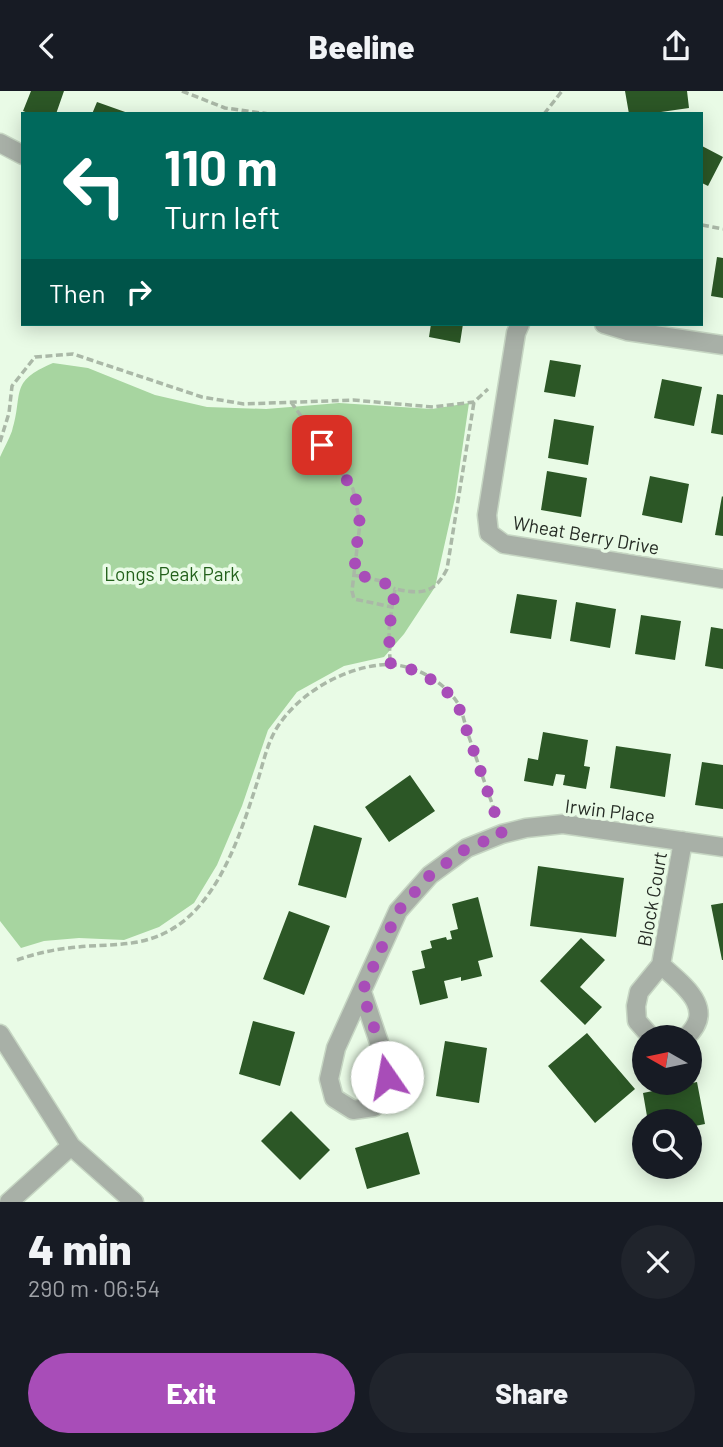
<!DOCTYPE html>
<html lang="en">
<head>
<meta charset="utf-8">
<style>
	:root { --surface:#171b24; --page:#20242c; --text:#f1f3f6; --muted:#9ea1a6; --accent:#a84db8 }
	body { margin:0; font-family:Barlow,sans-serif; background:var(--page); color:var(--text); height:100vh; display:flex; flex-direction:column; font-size:26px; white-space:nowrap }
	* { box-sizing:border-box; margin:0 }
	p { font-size:23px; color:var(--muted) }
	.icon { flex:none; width:38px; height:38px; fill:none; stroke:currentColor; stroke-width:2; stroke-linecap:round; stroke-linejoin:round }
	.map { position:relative; height:1111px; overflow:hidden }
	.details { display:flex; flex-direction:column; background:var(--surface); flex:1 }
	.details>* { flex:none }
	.top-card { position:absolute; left:21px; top:21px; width:682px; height:214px; border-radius:0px; box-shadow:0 4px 18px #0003; background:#00695c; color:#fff; overflow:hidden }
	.needle { width:46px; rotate:279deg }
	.buttons { position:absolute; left:632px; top:934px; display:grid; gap:14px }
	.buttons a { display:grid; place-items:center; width:70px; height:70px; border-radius:50%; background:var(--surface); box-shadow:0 4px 18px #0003; font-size:35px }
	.pin { position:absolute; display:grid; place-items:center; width:60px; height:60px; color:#fff; margin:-30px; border-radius:14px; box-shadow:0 4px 10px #0006 }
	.me { position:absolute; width:77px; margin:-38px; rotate:348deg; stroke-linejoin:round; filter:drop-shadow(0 0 5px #0008) }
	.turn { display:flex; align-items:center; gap:24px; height:147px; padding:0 28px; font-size:32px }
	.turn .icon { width:91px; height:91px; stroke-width:2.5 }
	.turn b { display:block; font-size:49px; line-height:60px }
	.then { display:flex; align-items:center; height:66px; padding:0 28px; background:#0003; gap:14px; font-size:26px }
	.round { display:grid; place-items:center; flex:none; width:74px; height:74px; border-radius:37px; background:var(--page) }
	.headline { display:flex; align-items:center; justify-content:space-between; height:119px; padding:0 28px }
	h1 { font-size:42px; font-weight:800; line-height:52px }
	.cta { display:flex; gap:14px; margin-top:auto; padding:14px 28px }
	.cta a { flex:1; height:80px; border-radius:42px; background:var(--accent); color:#fff; font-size:28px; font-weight:800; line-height:80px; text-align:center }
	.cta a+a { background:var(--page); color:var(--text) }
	header { display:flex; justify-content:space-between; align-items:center; height:91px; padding:0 28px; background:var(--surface); font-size:32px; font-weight:800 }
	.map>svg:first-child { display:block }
</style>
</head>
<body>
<header><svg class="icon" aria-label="back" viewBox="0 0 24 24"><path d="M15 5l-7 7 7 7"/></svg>Beeline<svg class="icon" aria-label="share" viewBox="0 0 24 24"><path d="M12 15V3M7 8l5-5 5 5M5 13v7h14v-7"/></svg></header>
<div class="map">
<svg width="723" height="1111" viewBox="0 0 723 1111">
	<rect width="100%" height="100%" fill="#e9fbe6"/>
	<path fill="#a7d5a0" d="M53,272L88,277L155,304L207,316L266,318L339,312L432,318L469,312L455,407L435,496L404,543L384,566L344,575L297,601L268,639L242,715L217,774L194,812L159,836L124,849L79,847L44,850L21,857L0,830V366C4,357 9,348 12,340C24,302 8,291 53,272Z"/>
	<path fill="#2c5726" d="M31,0H64L56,23H30L23,20Z
		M625,0H687L689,17L647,23H629Z
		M97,11L128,22V23H92Z
		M702,55L723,66L708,95L702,92Z
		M717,166L723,167V207L711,205Z
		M431,233H463L460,252L429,246Z
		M550,269L581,274L575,306L544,301Z
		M662,288L702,296L694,335L654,327Z
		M717,303L723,304V344L711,342Z
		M554,328L594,335L588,374L548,367Z
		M547,380L587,387L581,426L541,419Z
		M650,385L689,393L682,432L642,424Z
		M722,405L723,406V445L715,444Z
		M517,503L557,509L551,548L510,542Z
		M576,511L616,518L610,557L570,550Z
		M641,524L681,530L675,569L635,563Z
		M711,536L723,538V578L705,575Z
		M543,641L588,649L584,675L590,676L586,698L563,694L565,684L556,683L553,695L524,690L528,667L538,669Z
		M616,655L671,663L665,706L610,697Z
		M702,671L723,674V718L695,714Z
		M410,684L435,720L389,751L365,716Z
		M314,734L362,747L346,807L298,794Z
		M538,775L624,787L616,846L530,835Z
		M478,806L493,866L478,870L482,885L461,890V886L444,890L448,907L420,914L412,880L425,877L421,860L432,857L430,850L446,846L447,849L452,848L450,840L458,838L452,813Z
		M723,812V869H722L711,814Z
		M289,820L330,835L304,904L263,888Z
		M581,847L605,869L580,896L602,916L585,934L540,890Z
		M253,930L295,941L280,995L239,983Z
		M587,942L635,998L595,1032L548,975Z
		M445,950L487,957L479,1012L436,1005Z
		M697,991L705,1033L690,1036V1031H648L643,1002Z
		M291,1020L330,1059L300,1089L261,1050Z
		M408,1041L420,1083L367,1098L355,1057Z"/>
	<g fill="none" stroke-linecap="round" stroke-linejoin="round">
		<defs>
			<path id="minor" d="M0,52L23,64
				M520,233L516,242L487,424L489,442L504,453L723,488
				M604,233L627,240L723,254
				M661,874C683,894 718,918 685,947
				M362,901L386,972L388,1001L374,1016L353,1019L334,1007L329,988L336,957L398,820L430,784L467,757L502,743L526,737L563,733L723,756
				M0,943L71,1055L134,1111
				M652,947L637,930L636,915L639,901L661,874L683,750
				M9,1111L71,1055"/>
		</defs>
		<use href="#minor" stroke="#c6d6c3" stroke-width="21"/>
		<path stroke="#aab8a7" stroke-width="3.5" stroke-dasharray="7 3.5" stroke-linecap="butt" d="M182,0L225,17L269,23
			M544,23L562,0
			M702,134L723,138
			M291,311L353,398L360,432L352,500L354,508L392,516L389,539L390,571
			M0,351L9,322L12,295L35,266L73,263L202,306L244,313L353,309L433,316L474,311L488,298
			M354,484L381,490L395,498
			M392,516L395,498C420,503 434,504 447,478L474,311
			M17,869C34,863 51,859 69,857C113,851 146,860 185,829C223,797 241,741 256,695C262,677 266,656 275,640C296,604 339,579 379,574C407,570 441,587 457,611C463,620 465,635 469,646C478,672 487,699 497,726"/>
		<use href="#minor" stroke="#a8b0a7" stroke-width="18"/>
	</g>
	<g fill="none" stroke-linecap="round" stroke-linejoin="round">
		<path stroke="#a84db8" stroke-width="12" stroke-dasharray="0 21.6" d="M322,354L353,398L360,424L354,483L381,490L395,498L389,540L390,572C420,579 436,589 457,611L502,743L467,757L430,784L398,820L362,901L386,972L387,986"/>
	</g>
	<g text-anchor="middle" stroke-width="7" stroke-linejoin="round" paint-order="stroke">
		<g font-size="19" fill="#262c25" stroke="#e9fbe6">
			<text transform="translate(586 444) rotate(10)" y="7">Wheat Berry Drive</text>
			<text transform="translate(610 720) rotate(7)" y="7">Irwin Place</text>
			<text transform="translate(652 808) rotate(-80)" y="7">Block Court</text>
		</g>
		<g font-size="19" fill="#22601a" stroke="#e9fbe6">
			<text x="172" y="490">Longs Peak Park</text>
		</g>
	</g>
</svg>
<div class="buttons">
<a><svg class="needle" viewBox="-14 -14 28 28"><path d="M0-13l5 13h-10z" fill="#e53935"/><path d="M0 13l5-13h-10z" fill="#9ea1a6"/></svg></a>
<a><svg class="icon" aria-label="search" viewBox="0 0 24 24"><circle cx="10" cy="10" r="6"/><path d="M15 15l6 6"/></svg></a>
</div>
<div class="pin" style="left:322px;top:354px;background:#d93025"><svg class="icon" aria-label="arrive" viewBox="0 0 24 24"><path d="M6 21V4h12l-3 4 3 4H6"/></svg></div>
<svg class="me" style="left:387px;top:986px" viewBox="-20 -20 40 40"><circle r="19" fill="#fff"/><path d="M0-13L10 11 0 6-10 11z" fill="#a84db8"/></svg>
<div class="top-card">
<div class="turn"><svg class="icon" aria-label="left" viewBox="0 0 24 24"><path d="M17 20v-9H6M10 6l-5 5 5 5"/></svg><div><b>110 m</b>Turn left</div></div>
<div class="then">Then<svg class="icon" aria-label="right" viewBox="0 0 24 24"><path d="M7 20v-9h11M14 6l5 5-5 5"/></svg></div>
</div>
</div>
<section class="details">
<div class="headline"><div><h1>4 min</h1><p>290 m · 06:54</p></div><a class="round"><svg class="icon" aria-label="close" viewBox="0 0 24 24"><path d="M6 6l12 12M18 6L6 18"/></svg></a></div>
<div class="cta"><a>Exit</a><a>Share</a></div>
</section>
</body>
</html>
